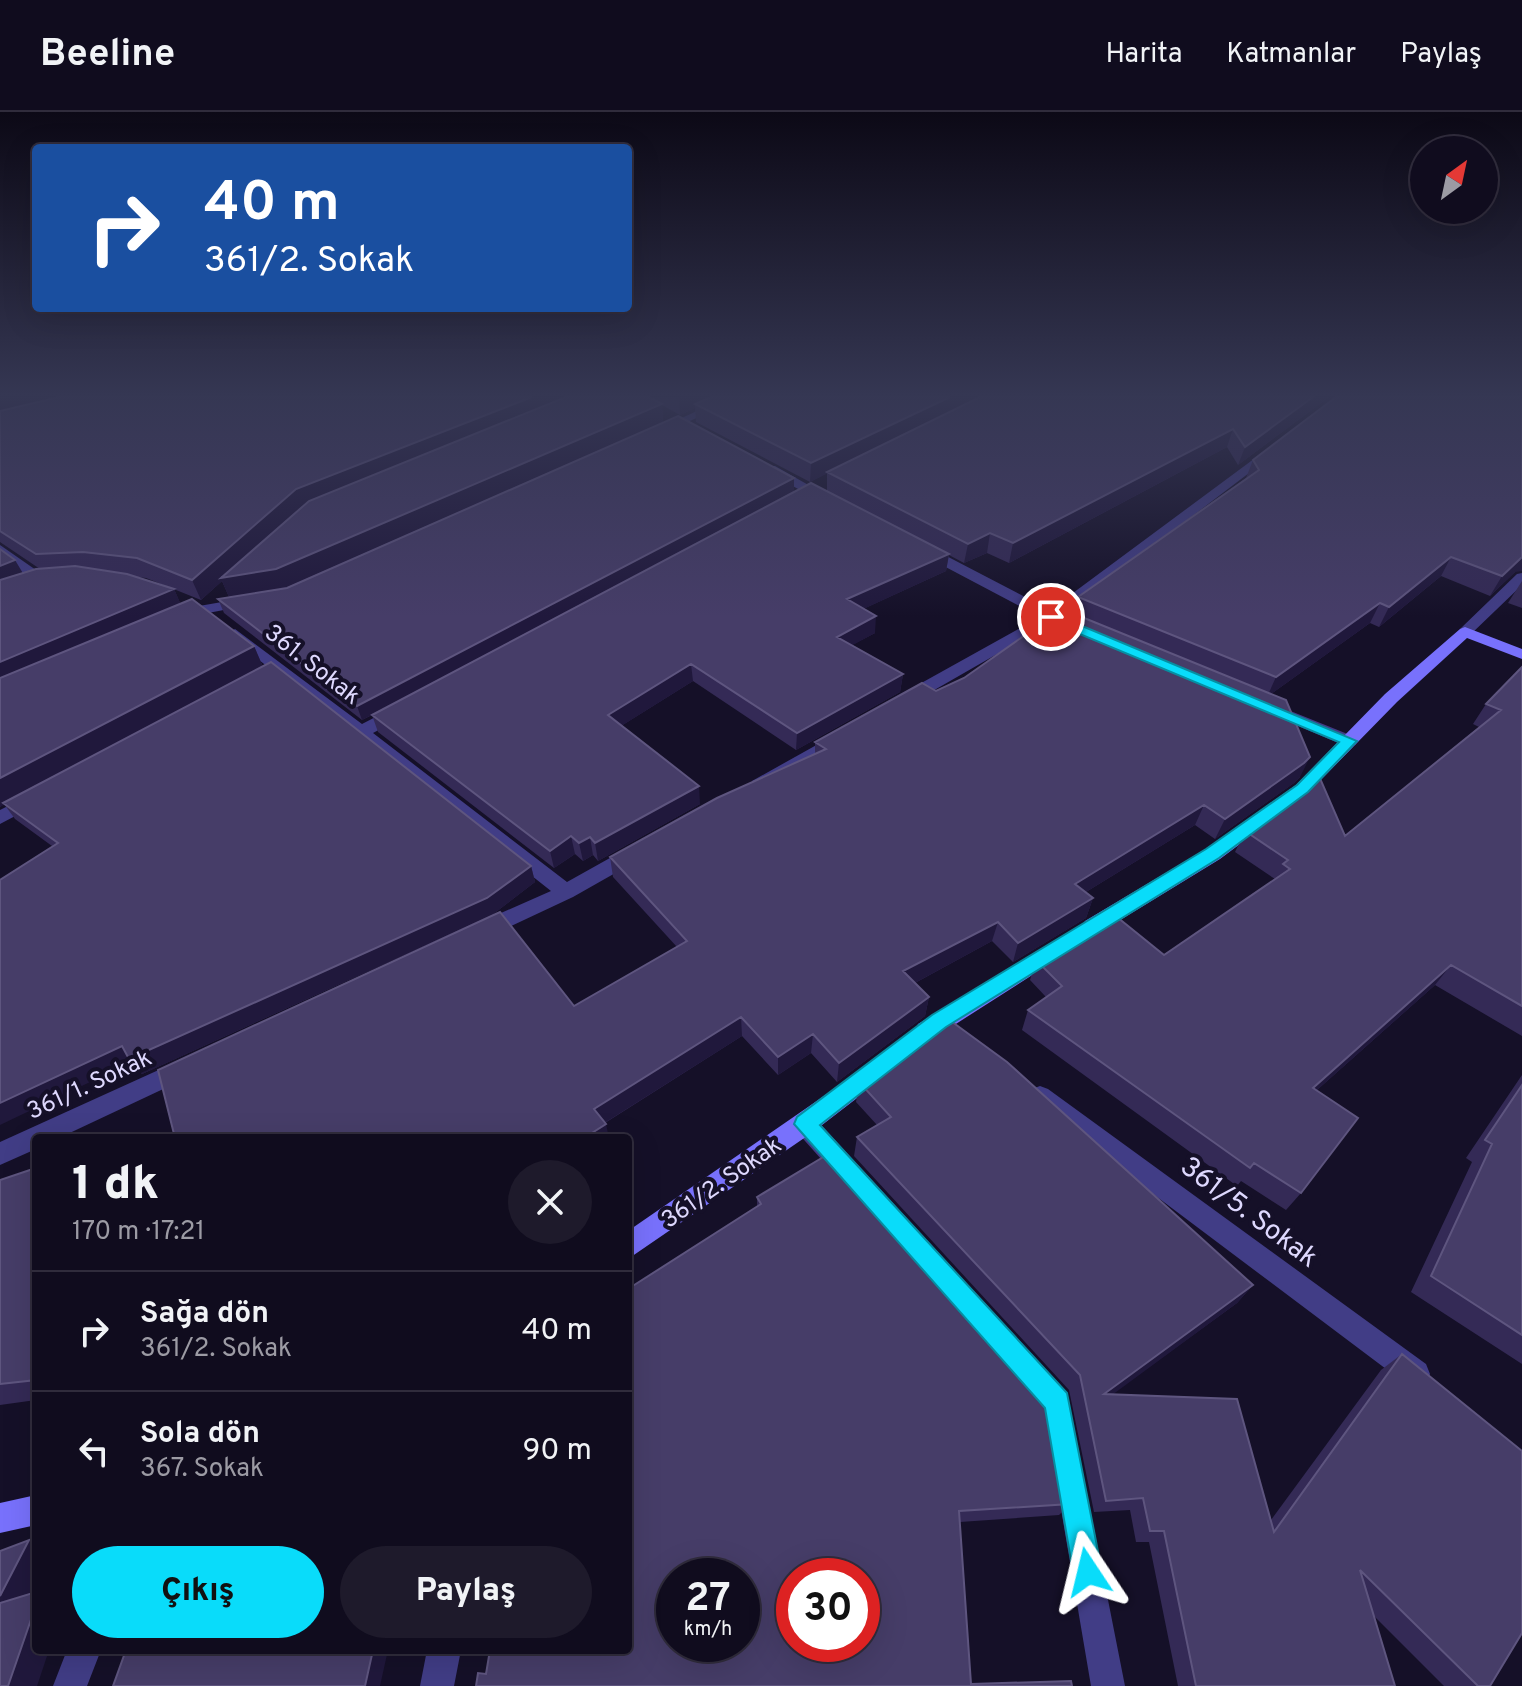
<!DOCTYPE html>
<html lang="tr">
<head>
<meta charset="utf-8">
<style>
	:root { --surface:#100c1e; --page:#1e1a2b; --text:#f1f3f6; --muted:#9c9ba4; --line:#302c3c; --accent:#09dcfa }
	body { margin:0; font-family:Overpass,sans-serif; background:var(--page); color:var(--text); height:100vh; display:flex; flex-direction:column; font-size:30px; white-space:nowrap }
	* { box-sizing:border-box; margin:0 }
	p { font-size:26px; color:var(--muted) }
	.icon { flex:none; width:44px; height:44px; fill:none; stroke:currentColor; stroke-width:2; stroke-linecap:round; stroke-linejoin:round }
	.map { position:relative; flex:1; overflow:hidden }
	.panel { position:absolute; left:32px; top:1022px; width:600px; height:520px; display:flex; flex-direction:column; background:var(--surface); border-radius:8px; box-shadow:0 8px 32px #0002,0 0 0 2px var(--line) }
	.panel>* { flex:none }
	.banner { position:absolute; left:32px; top:32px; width:600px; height:168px; border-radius:8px; box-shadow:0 8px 32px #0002,0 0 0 2px var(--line); background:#1a4fa0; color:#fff; overflow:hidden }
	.needle { width:52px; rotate:33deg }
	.fabs { position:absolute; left:1410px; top:24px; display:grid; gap:16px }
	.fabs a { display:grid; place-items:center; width:88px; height:88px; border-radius:50%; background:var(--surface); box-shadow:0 8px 32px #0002,0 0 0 2px var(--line); font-size:40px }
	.speed { position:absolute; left:656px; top:1446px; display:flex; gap:16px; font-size:40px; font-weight:700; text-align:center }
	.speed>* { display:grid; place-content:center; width:104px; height:104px; border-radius:50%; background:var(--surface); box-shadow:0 8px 32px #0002,0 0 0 2px var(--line); line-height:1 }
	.speed small { font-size:20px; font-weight:400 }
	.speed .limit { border:12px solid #d22; background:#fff; color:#111 }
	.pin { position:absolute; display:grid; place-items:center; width:68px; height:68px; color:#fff; margin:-34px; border:4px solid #fff; border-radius:50%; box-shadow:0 2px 8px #0007 }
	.me { position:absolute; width:88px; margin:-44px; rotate:350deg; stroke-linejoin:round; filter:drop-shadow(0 0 6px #0008) }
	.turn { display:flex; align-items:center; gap:28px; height:168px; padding:0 40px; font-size:36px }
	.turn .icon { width:104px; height:104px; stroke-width:2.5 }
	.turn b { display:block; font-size:56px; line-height:68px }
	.round { display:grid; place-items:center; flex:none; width:84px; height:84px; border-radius:42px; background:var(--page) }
	.summary { display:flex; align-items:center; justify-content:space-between; height:136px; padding:0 40px }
	h1 { font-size:48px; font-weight:800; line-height:60px }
	.button { display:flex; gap:16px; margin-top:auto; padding:16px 40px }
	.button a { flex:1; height:92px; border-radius:48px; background:var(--accent); color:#111; font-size:32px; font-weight:800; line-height:92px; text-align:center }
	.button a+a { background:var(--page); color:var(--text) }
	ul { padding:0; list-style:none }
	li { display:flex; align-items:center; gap:24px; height:120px; padding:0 40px; border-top:2px solid var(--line) }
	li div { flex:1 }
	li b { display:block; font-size:30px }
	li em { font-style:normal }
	header { display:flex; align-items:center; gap:48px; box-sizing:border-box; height:112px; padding:0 40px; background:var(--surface); border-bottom:2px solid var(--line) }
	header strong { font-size:38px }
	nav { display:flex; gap:44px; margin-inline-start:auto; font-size:28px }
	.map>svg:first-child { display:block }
</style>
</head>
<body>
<header>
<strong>Beeline</strong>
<nav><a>Harita</a><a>Katmanlar</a><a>Paylaş</a></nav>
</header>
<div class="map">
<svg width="1522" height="1574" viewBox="0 0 1522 1574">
	<rect width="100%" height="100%" fill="#151028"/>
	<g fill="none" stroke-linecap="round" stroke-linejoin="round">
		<path fill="#413d86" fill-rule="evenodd" d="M727,285H742L666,320L656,318Z
			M1270,335L1276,339L1274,342L1061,504L1065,508L1062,511H1051L910,592H898L896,588L898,584L1040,505L921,442V436H931L1050,498Z
			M767,354H775L833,387L822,390L767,360Z
			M0,433L46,465L58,466L60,469C40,485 16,456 0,444Z
			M1522,461V473L1470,523H1460V517L1517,462Z
			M245,486L250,487V493L208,501L184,511L176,506L199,494Z
			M235,517L362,612L391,597H403L405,601L403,605L373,621L567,770L626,737L633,735L643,742L640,747L573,785L490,824H476L473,818L476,812L551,779L230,525L227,522Z
			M1268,590L1355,625L1358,629L1355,633H1343L1262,599L1260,595L1262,591Z
			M838,621L847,626L844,630L767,673L761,675L752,669Z
			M32,682L41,688L38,692L0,712V698Z
			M185,946L193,949L196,956L193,963L59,1026H36V1037L0,1053V1030Z
			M1040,974L1048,977L1426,1252L1430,1262L1426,1272L1416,1276L1406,1272L1032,991L1028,984L1032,977Z
			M805,1001L813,1004L1067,1280L1125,1574H1091L1044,1297L797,1020L793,1012L797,1004Z
			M67,1538H101L87,1574H53Z
			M427,1538H461L454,1574H420Z"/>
		<path fill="#7871fc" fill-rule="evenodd" d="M1465,515L1522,537V547L1467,526L1397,590L1308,681L1220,747L1099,821H1085L1082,815L1085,809L1206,737L1296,673L1385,582L1460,517Z
			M1058,828L1065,830L1068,836L1065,842L934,926L926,928L918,926L915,919L918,912Z
			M879,946L887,949L890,956L887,963L813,1020L628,1147V1119Z
			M36,1383V1413L0,1421V1391Z"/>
	</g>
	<path fill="#342a56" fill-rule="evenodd" d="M0,285H1329L1238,353L1227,335L1009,451L987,441L964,451L949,443L946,459L863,497L875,521L852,533L903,562L900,580L796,638L693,569L621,614L700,692L598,749L593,743L583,749L575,742L554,756L378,620L372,603L362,608L224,501L218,487L229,485L222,469L201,488L146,466L137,465L174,477L180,491L254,534L263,555L531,754L535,770L492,803L142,962L132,950L52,734L15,707L4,692L0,695L23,461L40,457L0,430ZM662,293L680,303L695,296L696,310L810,370L827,361V379L484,543L794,379V366L286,476L663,310Z
		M1253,348L1515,460L1490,484L1441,464L1379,515L1370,511L1271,582L1300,665L1294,671L1215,727L1195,713L1086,780L1093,786L1086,806L1013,850L992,829L915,871L929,885L925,904L837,970L811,941L778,963L742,924L605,1011L574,894L677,835L613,765L610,745L815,643V630L964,566L1074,502L1078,485L1246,366Z
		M1522,469V496L1508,491Z
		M1522,555V924L1435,873L1317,978L1301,1081L1286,1098L1241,1069L1237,1074L1022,918L1028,898L1046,885L1030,868L1036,848L1164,843L1275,767L1235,740L1245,719L1345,724L1479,615L1473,612L1486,592Z
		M1522,963V1252L1411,1180L1472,1050L1466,1046Z
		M859,970L1253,1173L1237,1191L1112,1282L1271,1408L1381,1258L1402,1242L1490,1574H1444L1374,1504L1395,1574H1178L1149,1430H1136L1130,1398L1094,1400L1069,1278L854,1044L857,1025L877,1013L856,990Z
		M36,1056V1288L0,1293V1068Z
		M757,1085L1070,1392L1059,1403L960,1410L971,1572L1072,1574L486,1562L757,1094Z"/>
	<path fill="#20183c" d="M9,285H95L0,307V287Z
		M532,285H579L662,292L663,310L283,477L229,485L222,469L201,488L192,468L296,377Z
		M679,285H720L695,292V296L680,303Z
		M950,285H983L810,370L811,351Z
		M1313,285H1329L1238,353L1245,335Z
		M1233,317L1227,335L1009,451L1013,431Z
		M794,366V379L362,608L357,594Z
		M990,421L987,441L964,451L968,432Z
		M949,442L946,459L846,505L847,487Z
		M1451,445L1441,464L1379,515L1389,495Z
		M1522,445V459L1515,460L1490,484L1502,464Z
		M15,448L27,468L0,478V454Z
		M174,477L183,497L0,576V550Z
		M1380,491L1370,511L1267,585L1276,565Z
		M876,504L875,521L836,542L837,525Z
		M254,534L263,555L0,695V666Z
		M691,552L693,569L610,621L608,603Z
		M903,562L900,580L796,638L797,621Z
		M1310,645L1300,665L1294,671L1215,727L1225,707Z
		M699,674L700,692L598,749L595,731Z
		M1204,693L1195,713L1068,791L1075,772Z
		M571,724L575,742L554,756L550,739Z
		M590,725L593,743L583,749L579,731Z
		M531,754L535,770L492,803L142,962L132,950L0,1013V991L122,934Z
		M1093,786L1086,806L1013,850L1018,831Z
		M998,810L992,829L900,879L903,859Z
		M1451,853L1435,873L1299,994L1313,976Z
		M929,885L925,904L837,970L839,951Z
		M741,905L742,924L598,1015L594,997Z
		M813,922L811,941L778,963V945Z
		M606,1012L609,1026H584Z
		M1253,1173L1237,1191L1093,1297L1104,1282Z
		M29,1428L36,1430V1472L22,1500L0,1494V1484Z
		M36,1493V1538H49L37,1574H8Z
		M373,1538H388L380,1574H365Z"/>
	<path fill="#463d68" stroke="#5e557f" stroke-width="2" fill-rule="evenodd" d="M59,285H532L296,377L192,468L137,446L83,440L36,442L0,419V299Z
		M566,285H649L662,292L276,457L221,466L309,389Z
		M711,285H950L811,351L695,292Z
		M980,285H1313L1245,335L1233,317L1013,431L990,421L968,432L827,360Z
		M1336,285H1522V445L1502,464L1451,445L1389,495L1380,491L1276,565L1078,485L1259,358L1253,348Z
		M678,304L794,366L357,594L218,487L287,476Z
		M811,371L949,442L847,487L876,504L837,525L903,562L797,621L691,552L608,603L699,674L595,731L590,725L579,731L571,724L550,739L372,603Z
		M0,437L15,448L0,454Z
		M75,454L127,462L174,477L0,550V468L36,457Z
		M192,487L254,534L0,666V566Z
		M1062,497L1286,588L1310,645L1304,651L1225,707L1204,693L1075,772L1093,786L1018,831L998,810L903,859L929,885L839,951L813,922L778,945L741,905L594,997L606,1012L584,1026H175L158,958L500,800L574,894L687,829L610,745L717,686L826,637L815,630L922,571L936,579L964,566Z
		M271,550L531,754L487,786L129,947L122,934L0,991V768L58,731L3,691Z
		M1522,555V894L1451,853L1313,976L1358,1006L1301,1081L1254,1051L1250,1056L1028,898L1062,874L1036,848L1112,801L1164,843L1290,757L1283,752L1288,748L1245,719L1319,664L1345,724L1501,598L1486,592Z
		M944,904L1007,950L1253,1173L1104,1282L1237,1287L1274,1420L1402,1242L1522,1339V1521L1490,1574H1478L1360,1458L1395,1574H1196L1164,1419H1150L1143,1386L1106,1389L1080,1263L857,1025L891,1005L859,970Z
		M1522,973V1223L1431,1164L1492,1032L1485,1028Z
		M830,1041L1051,1284L1070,1392L959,1399L971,1572L1071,1569L1072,1574H476L478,1561L486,1562L490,1538H628V1177L761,1092L757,1085ZM674,1464H742V1532H674ZM794,1464H862V1532H794Z
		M36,1056V1268L0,1272V1068Z
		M29,1428L0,1484V1439Z
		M36,1480V1493L8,1574H0V1491Z
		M126,1538H373L365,1574H113Z"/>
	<linearGradient id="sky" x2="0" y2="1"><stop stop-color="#0c0916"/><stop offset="0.56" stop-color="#353753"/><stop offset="1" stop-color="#353753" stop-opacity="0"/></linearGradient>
	<rect width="1522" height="505" fill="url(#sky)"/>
	<path fill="#09dcfa" stroke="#068fa2" stroke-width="2" d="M1051,501L1357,629L1308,680L1219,746L946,915L820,1013L1067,1281L1102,1460L1098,1471L1088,1475L1078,1471L1073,1460L1045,1296L794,1012L797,1005L932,903L1206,737L1297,673L1339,630L1046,508L1044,505Z"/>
	<g text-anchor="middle" stroke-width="8" stroke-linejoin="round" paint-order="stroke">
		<g font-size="24" fill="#ded8fe" stroke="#151028">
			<text transform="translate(313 552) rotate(38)" y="8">361. Sokak</text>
			<text transform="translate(89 972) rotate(-25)" y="8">361/1. Sokak</text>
			<text transform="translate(721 1070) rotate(-35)" y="8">361/2. Sokak</text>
		</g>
		<g font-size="28" fill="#ded8fe" stroke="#151028">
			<text transform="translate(1250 1099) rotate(37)" y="10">361/5. Sokak</text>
		</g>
	</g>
</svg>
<div class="fabs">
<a><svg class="needle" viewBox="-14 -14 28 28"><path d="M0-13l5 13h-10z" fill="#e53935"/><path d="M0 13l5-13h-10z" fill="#9c9ba4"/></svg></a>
</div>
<div class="speed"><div>27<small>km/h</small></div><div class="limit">30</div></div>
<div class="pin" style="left:1051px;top:505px;background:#d93025"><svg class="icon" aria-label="arrive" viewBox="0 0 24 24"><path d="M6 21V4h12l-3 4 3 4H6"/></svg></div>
<svg class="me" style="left:1088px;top:1460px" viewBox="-20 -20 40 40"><path d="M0-17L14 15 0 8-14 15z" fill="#09dcfa" stroke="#fff" stroke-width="4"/></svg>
<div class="banner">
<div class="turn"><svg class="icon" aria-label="right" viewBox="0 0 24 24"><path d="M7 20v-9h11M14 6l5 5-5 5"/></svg><div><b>40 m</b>361/2. Sokak</div></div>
</div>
<section class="panel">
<div class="summary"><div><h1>1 dk</h1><p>170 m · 17:21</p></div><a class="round"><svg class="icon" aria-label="close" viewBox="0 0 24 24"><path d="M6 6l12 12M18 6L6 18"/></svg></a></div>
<ul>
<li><svg class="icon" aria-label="right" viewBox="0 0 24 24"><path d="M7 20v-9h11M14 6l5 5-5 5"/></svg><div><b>Sağa dön</b><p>361/2. Sokak</p></div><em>40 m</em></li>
<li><svg class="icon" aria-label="left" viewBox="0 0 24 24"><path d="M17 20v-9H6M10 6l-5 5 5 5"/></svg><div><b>Sola dön</b><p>367. Sokak</p></div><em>90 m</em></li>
</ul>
<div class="button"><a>Çıkış</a><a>Paylaş</a></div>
</section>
</div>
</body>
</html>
